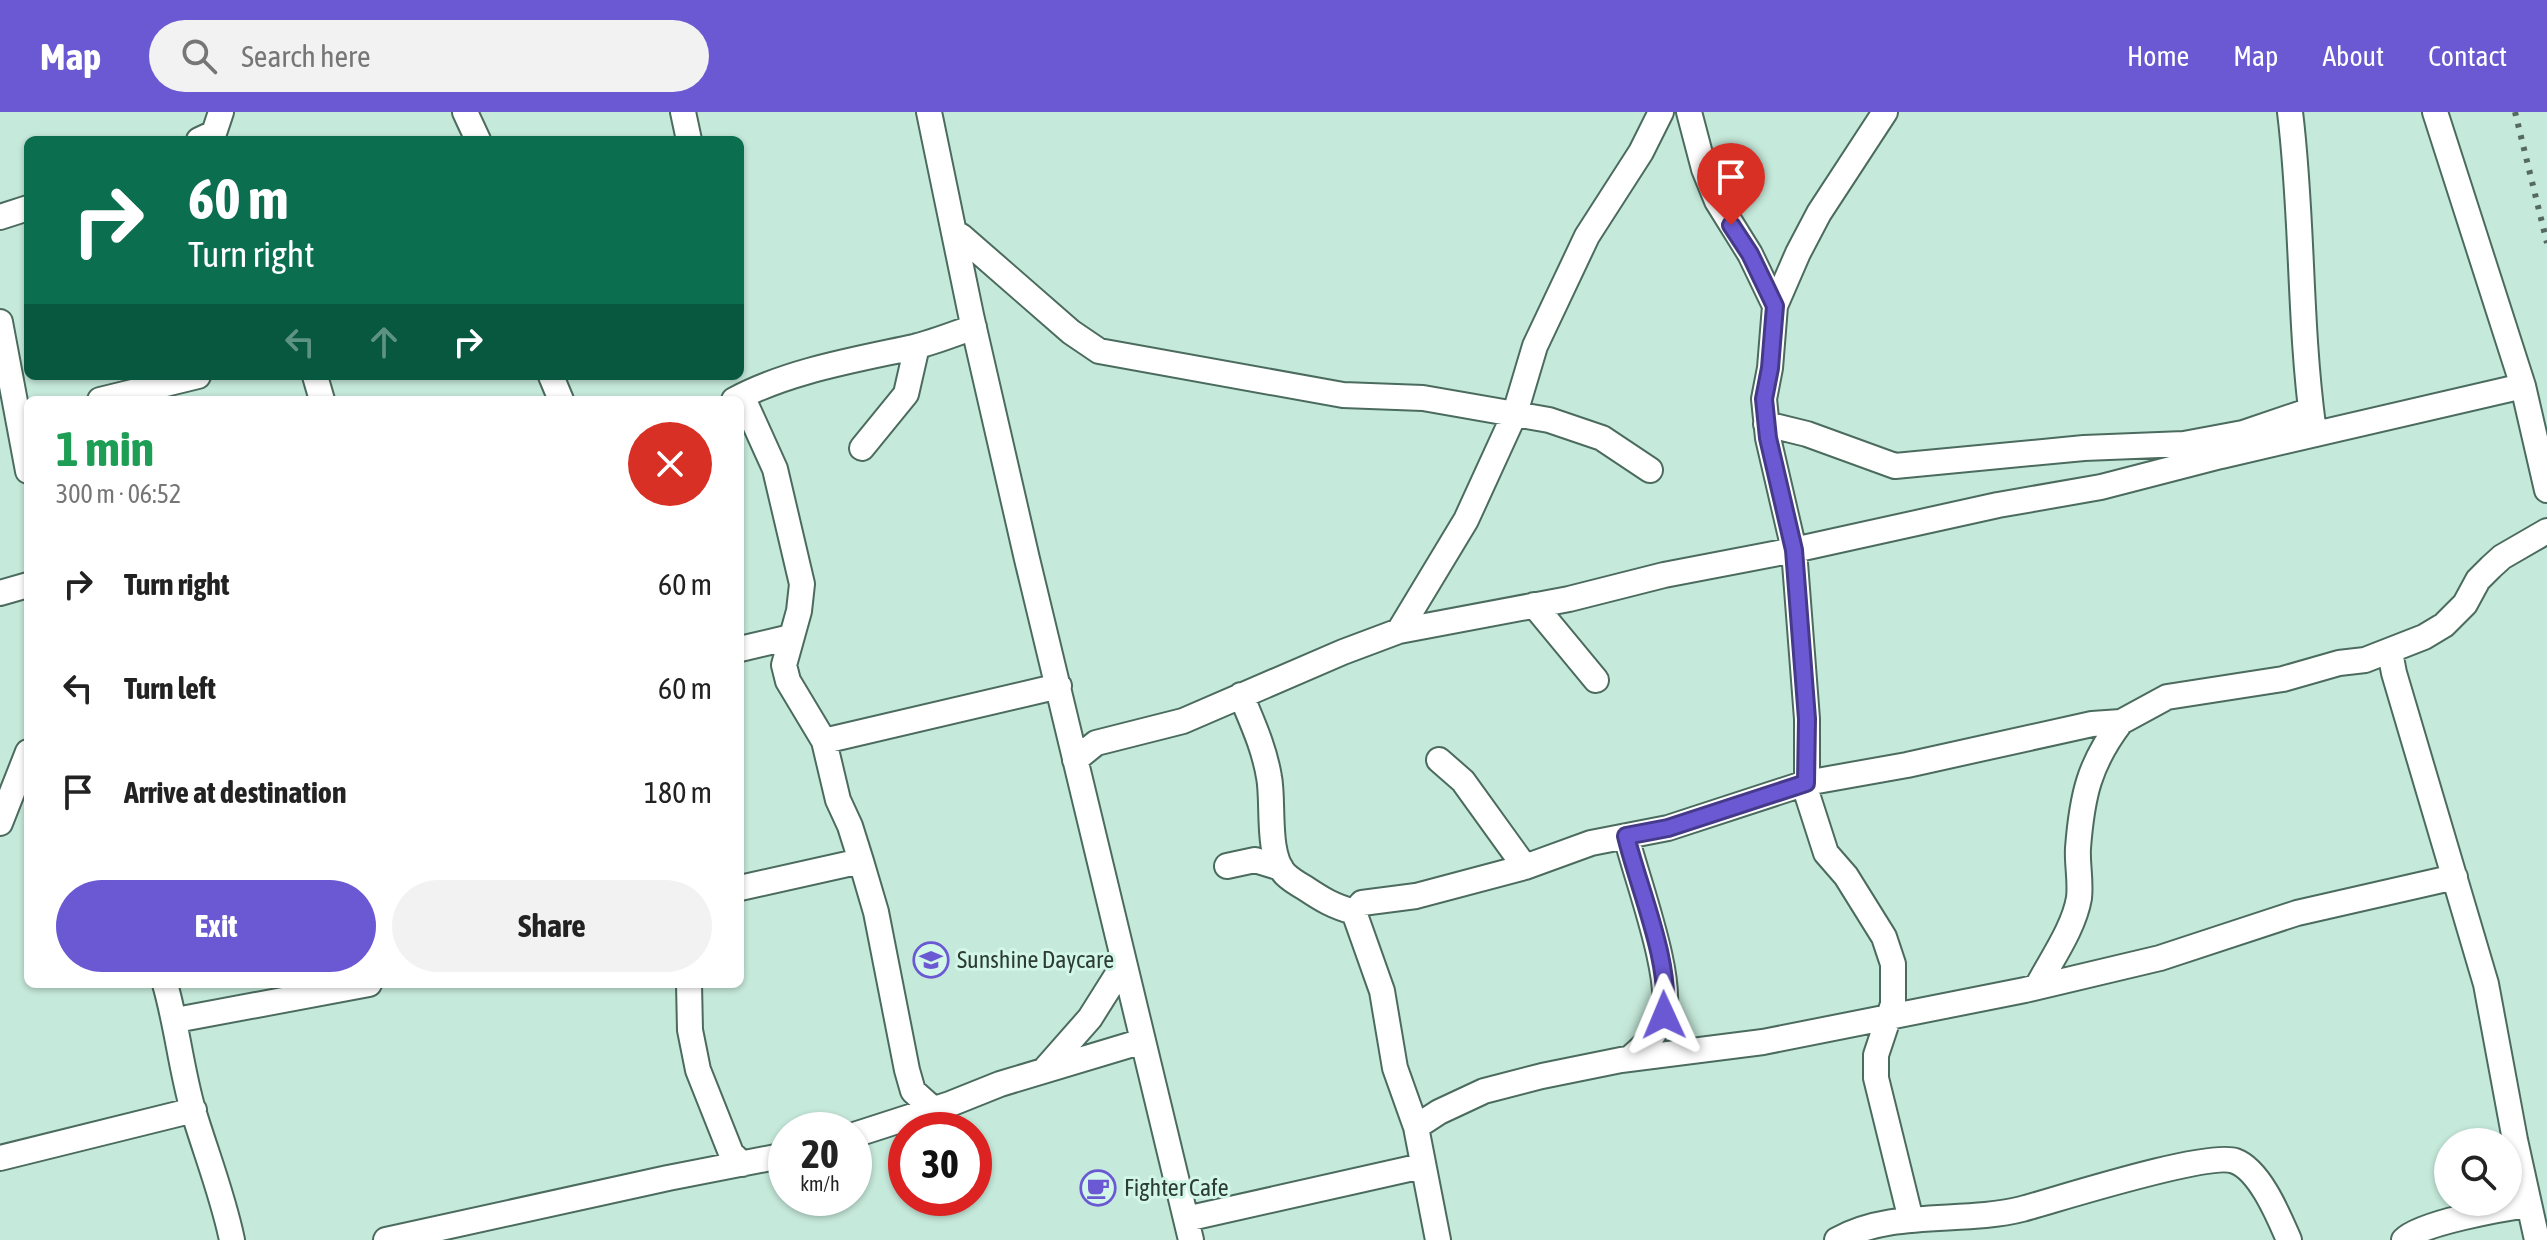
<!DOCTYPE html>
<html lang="en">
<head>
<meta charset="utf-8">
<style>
	:root { --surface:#fff; --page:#f2f2f2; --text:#222; --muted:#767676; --accent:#6a59d3 }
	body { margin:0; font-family:"Asap Condensed",sans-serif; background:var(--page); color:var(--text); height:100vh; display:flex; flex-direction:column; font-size:30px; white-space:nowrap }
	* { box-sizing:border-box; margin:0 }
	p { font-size:26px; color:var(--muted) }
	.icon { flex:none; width:44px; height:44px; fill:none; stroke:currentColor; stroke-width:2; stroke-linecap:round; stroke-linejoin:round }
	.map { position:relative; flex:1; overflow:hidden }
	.panel { position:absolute; left:24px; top:284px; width:720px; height:592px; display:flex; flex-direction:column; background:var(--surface); border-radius:12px; box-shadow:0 2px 6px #0004 }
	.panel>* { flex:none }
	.hud { position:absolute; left:24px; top:24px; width:720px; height:244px; border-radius:12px; box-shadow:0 2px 6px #0004; background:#0b6e4f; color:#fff; overflow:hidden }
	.controls { position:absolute; left:2434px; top:1016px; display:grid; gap:16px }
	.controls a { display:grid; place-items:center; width:88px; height:88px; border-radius:50%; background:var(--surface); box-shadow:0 2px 6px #0004; font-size:40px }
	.speed { position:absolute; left:768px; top:1000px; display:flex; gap:16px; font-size:40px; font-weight:700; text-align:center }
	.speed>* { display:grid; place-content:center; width:104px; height:104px; border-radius:50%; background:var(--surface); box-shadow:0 2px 6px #0004; line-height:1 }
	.speed small { font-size:20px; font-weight:400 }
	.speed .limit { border:12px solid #d22; background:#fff; color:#111 }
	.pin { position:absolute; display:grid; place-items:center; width:68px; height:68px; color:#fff; margin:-82px -34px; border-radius:50% 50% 50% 0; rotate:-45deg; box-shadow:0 0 8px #0007 }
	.pin .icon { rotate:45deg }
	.me { position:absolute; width:88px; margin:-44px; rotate:359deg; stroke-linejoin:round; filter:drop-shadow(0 0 6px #0008) }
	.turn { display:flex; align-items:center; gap:28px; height:168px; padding:0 32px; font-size:36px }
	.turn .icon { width:104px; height:104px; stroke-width:2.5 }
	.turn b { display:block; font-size:56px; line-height:68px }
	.lanes { display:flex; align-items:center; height:76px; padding:0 32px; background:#0003; justify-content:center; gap:40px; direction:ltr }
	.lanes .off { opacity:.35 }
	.round { display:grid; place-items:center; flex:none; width:84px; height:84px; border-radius:42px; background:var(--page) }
	.overview { display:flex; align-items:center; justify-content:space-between; height:136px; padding:0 32px }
	h1 { font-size:48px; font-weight:700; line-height:60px; color:#1e9e55 }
	.cta { display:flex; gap:16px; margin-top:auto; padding:16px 32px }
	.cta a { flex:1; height:92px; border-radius:48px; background:var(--accent); color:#fff; font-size:32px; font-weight:700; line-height:92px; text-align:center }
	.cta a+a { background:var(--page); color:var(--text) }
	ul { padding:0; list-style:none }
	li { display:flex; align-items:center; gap:24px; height:104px; padding:0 32px }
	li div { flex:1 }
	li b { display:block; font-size:30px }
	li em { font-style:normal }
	header { display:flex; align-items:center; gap:48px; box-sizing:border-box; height:112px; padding:0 40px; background:var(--accent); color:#fff }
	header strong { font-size:38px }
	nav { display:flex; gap:44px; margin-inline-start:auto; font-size:28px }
	.search { width:560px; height:72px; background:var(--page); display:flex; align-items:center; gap:20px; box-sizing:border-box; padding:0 28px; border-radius:44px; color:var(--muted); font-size:30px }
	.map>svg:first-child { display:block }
</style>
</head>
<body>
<header>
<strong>Map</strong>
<div class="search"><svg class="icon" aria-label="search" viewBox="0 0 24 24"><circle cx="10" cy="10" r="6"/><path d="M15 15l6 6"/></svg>Search here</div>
<nav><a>Home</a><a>Map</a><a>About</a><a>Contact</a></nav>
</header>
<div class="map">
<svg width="2547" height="1128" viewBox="0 0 2547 1128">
	<rect width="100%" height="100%" fill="#c5e9da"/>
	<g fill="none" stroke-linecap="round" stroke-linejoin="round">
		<defs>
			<path id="minor" d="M465,0L478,28
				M683,0L689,28
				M929,0L971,203L1027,447L1191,1128
				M1689,0L1704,57L1717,89L1750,142L1775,194L1770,256L1764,287L1768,326L1794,438L1807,607V682L1826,741L1846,764L1884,825L1893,852V892L1876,943V966L1911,1108
				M2290,0C2303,104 2299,209 2313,313
				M2435,0L2523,274L2547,378
				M199,28L214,21L221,0
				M0,105L28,96
				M961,124L1071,220L1099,239L1343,283L1423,286L1549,308L1602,326L1650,358
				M1775,194L1798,141L1819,101L1885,0
				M0,210L28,359
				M315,264L322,288
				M551,264L561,288
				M742,284L775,357L802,472L799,499L784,553L788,569L824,629L838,688L850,714L861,749L876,800L907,958L913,979L933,997
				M100,288L198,264
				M734,288C788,259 854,248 914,235C934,230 954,222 974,215
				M1766,312L1807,322L1895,354L2084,336L2184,332L2243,321L2311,298
				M862,336L906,282L917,234
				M0,481L28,473
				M1534,493L1596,568
				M1399,519L1466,408L1515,301L1535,234L1587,124L1641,40L1661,0
				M740,537L791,525
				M2390,540L2394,561L2486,872L2515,1028L2537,1128
				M1241,583C1252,610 1264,635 1269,665C1274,690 1266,742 1285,762C1290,767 1298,772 1305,776C1323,788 1333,794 1354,800L1382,879L1395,956L1416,1015L1438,1128
				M824,629L1059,574
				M1075,648L1096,631L1183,609L1343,540L1399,519L1569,487L1664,463L1794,438L1998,393L2101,375L2221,344L2523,274
				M1439,648L1463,669L1525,755
				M0,711L28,640
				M1626,724C1636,765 1675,868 1663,904C1657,922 1643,935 1629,947
				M1227,754L1255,748L1281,756
				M740,776L861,749
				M1354,800L1362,791L1416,784L1525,755L1591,731L1668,716L1806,671L1907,653L2092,612L2121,610L2167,585L2283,567L2339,551L2365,548L2424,525L2444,513L2465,492L2478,468L2491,455L2502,445L2547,419
				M165,872C177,913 181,957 193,998C206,1041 223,1084 232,1128
				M689,872L690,918L698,958L731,1041L742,1052
				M2037,875C2051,848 2074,816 2079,786C2081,769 2077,752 2078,736C2082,684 2089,652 2121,610
				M176,908L369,872
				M1046,956L1090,906L1124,852
				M1416,1015L1439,1000L1484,979L1542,964L1621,948L1763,930L2025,878L2160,846L2297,801L2455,765
				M854,1023L950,992L1000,972L1143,929
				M0,1046L194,998
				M1186,1107L1422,1054
				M386,1128L668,1066L786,1043
				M1837,1128C1892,1097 1962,1112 2022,1097C2059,1087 2208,1039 2235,1049C2260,1058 2279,1105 2289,1128
				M2404,1128C2420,1111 2504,1096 2529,1093"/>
		</defs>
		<use href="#minor" stroke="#4b6b5e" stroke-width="28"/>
		<use href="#minor" stroke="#fff" stroke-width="24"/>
		<path stroke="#566961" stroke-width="6" stroke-dasharray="4 8" stroke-linecap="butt" d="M2515,0L2547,131"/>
	</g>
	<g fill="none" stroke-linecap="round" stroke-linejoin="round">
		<defs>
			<path id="route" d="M1664,903C1672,852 1638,775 1626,724L1668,716L1806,671L1807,607L1794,438L1768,326L1764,287L1770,256L1775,194L1750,142L1731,113"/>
		</defs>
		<use href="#route" stroke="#453a89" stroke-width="20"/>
		<use href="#route" stroke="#6a59d3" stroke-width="14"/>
	</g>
	<defs>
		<symbol id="school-ring" viewBox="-11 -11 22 22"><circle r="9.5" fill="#d2f6e7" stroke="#6a59d3" stroke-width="1.5"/><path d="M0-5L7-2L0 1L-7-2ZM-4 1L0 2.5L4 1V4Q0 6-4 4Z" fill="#6a59d3"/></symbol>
		<symbol id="cafe-ring" viewBox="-11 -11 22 22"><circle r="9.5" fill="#d2f6e7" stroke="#6a59d3" stroke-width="1.5"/><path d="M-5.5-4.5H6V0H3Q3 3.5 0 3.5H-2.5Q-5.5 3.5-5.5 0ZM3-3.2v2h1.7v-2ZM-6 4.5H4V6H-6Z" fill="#6a59d3"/></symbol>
	</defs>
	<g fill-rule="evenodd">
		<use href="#school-ring" x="911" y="828" width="40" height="40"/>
		<use href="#cafe-ring" x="1078" y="1056" width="40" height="40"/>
	</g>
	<g text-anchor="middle" stroke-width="6" stroke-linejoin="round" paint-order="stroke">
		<g font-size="24" fill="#2d3b35" stroke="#d2f6e7" text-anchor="start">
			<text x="957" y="856">Sunshine Daycare</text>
			<text x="1124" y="1084">Fighter Cafe</text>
		</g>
	</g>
</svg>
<div class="controls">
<a><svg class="icon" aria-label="search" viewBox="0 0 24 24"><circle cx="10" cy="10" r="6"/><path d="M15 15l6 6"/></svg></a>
</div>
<div class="speed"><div>20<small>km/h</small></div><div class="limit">30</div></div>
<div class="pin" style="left:1731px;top:113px;background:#d93025"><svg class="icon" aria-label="arrive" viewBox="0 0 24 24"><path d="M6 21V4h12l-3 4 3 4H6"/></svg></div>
<svg class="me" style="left:1664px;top:903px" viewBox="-20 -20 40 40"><path d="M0-17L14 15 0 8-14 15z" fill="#6a59d3" stroke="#fff" stroke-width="4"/></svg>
<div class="hud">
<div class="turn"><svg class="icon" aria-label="right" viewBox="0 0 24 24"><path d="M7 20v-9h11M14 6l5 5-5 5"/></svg><div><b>60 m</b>Turn right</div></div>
<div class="lanes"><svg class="icon off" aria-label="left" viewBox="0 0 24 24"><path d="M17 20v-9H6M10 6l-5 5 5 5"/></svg><svg class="icon off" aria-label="ahead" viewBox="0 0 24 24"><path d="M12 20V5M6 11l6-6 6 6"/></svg><svg class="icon" aria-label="right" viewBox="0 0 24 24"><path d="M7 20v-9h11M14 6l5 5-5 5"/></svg></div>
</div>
<section class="panel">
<div class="overview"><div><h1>1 min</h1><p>300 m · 06:52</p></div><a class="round" style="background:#d93025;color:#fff"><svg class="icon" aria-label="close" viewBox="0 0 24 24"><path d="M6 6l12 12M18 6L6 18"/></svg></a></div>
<ul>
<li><svg class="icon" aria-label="right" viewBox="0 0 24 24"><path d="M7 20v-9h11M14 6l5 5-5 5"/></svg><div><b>Turn right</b></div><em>60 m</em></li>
<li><svg class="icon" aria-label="left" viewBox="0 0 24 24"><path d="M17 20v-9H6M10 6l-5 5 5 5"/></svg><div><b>Turn left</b></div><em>60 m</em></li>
<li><svg class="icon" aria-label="arrive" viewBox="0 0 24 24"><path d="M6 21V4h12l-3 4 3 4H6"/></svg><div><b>Arrive at destination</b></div><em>180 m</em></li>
</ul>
<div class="cta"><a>Exit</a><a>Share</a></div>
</section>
</div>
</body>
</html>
